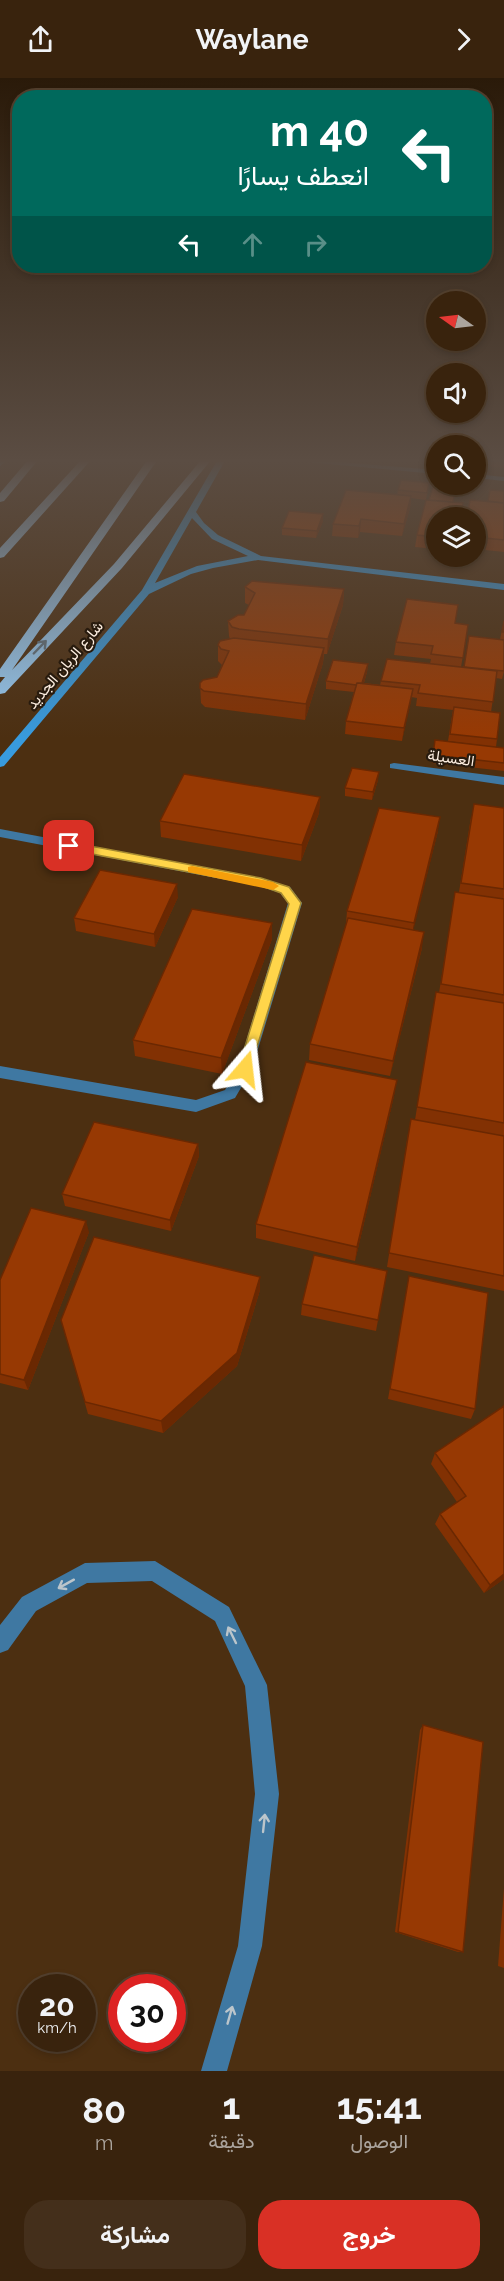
<!DOCTYPE html>
<html lang="ar">
<head>
<meta charset="utf-8">
<style>
	:root { --surface:#39230d; --page:#442f1b; --text:#f1f3f6; --muted:#aba49d; --line:#53402e; --accent:#d93025 }
	body { margin:0; font-family:Raleway,Vazirmatn,sans-serif; background:var(--page); color:var(--text); direction:rtl; height:100vh; display:flex; flex-direction:column; font-size:22px; white-space:nowrap }
	* { box-sizing:border-box; margin:0 }
	p { font-size:20px; color:var(--muted) }
	.icon { flex:none; width:33px; height:33px; fill:none; stroke:currentColor; stroke-width:2; stroke-linecap:round; stroke-linejoin:round }
	.map { position:relative; height:1993px; overflow:hidden; direction:ltr }
	.panel { display:flex; flex-direction:column; background:var(--surface); flex:1 }
	.panel>* { flex:none }
	.guide { position:absolute; left:12px; top:12px; width:480px; height:183px; border-radius:24px; box-shadow:0 3px 9px #0003,0 0 0 2px var(--line); direction:rtl; background:#00695c; color:#fff; overflow:hidden }
	.needle { width:39px; rotate:284deg }
	.fabs { position:absolute; left:426px; top:213px; display:grid; gap:12px }
	.fabs a { display:grid; place-items:center; width:60px; height:60px; border-radius:50%; background:var(--surface); box-shadow:0 3px 9px #0003,0 0 0 2px var(--line); font-size:30px }
	.speed { position:absolute; left:18px; top:1896px; display:flex; gap:12px; font-size:30px; font-weight:700; text-align:center }
	.speed>* { display:grid; place-content:center; width:78px; height:78px; border-radius:50%; background:var(--surface); box-shadow:0 3px 9px #0003,0 0 0 2px var(--line); line-height:1 }
	.speed small { font-size:15px; font-weight:400 }
	.speed .limit { border:9px solid #d22; background:#fff; color:#111 }
	.pin { position:absolute; display:grid; place-items:center; width:51px; height:51px; color:#fff; margin:-26px; border-radius:12px; box-shadow:0 3px 9px #0006 }
	.me { position:absolute; width:66px; margin:-33px; rotate:17deg; stroke-linejoin:round; filter:drop-shadow(0 0 4px #0008) }
	.turn { display:flex; align-items:center; gap:21px; height:126px; padding:0 24px; font-size:27px }
	.turn .icon { width:78px; height:78px; stroke-width:2.5 }
	.turn b { display:block; font-size:42px; line-height:51px }
	.lanes { display:flex; align-items:center; height:57px; padding:0 24px; background:#0003; justify-content:center; gap:30px; direction:ltr }
	.lanes .off { opacity:.35 }
	.eta { display:flex; justify-content:space-evenly; align-items:center; height:102px; text-align:center }
	.eta b { font-size:36px; font-weight:700; line-height:42px }
	.action { display:flex; gap:12px; margin-top:auto; padding:12px 24px }
	.action a { flex:1; height:69px; border-radius:24px; background:var(--accent); color:#fff; font-size:24px; font-weight:700; line-height:69px; text-align:center }
	.action a+a { background:var(--page); color:var(--text) }
	header { display:flex; justify-content:space-between; align-items:center; height:78px; padding:0 24px; background:var(--surface); font-size:27px; font-weight:700 }
	.map>svg:first-child { display:block }
</style>
</head>
<body>
<header><svg class="icon" aria-label="forward" viewBox="0 0 24 24"><path d="M9 5l7 7-7 7"/></svg>Waylane<svg class="icon" aria-label="share" viewBox="0 0 24 24"><path d="M12 15V3M7 8l5-5 5 5M5 13v7h14v-7"/></svg></header>
<div class="map">
<svg width="504" height="1993" viewBox="0 0 504 1993">
	<rect width="100%" height="100%" fill="#4c2f11"/>
	<g fill="none" stroke-linecap="round" stroke-linejoin="round">
		<path fill="#3f78a2" fill-rule="evenodd" d="M304,381L436,392V396L307,384Z
			M476,396L504,399V403L476,400Z
			M394,685L504,699V707L390,690V686Z
			M0,751L261,800L290,809L302,825L252,991L235,1020L196,1034L0,1000V988L196,1022L225,1012L238,990L288,825L280,815L259,808L0,759Z
			M155,1483L229,1529L267,1607L279,1716L262,1868L227,1993H201L238,1868L255,1716L245,1608L215,1543L152,1503L87,1505L36,1533L8,1572L0,1575V1547L22,1519L85,1485Z"/>
		<path fill="#389bde" fill-rule="evenodd" d="M0,381H9L0,388Z
			M218,381H226L196,434L204,445L218,457L261,478L504,506V512L258,482L213,490L191,496L149,516L4,688L0,689V679L142,512ZM192,440L212,461L248,478L197,488L155,505Z"/>
		<path fill="#96caf3" fill-rule="evenodd" d="M29,381H39L4,423L0,424V415Z
			M82,381H92L4,479L0,480V470Z
			M148,381H158L12,592L114,486L202,381H212L122,490L5,615L0,616V605L5,599H0V591Z"/>
	</g>
	<path fill="#823103" d="M487,381H504V390L486,388Z
		M429,405L426,422L411,420L410,430L402,458L360,454L358,460L332,458L333,446L397,417L398,412Z
		M504,413V474L476,471V440L488,423Z
		M436,440V471L415,469L417,457Z
		M323,443L316,460L282,457V450Z
		M245,509L344,511L343,527L327,576H324L323,585L305,642L205,629L201,625L200,605L217,599L222,587L218,583V567L230,561L229,558L228,543L244,537L249,527L245,525Z
		M504,543V562L500,561Z
		M455,545L468,547L461,589L504,593L502,601L496,600L491,634L497,661L496,669L448,663L453,632L416,628L417,620L411,619L402,663L345,656L346,643L354,614L326,611V603L368,586L367,594L364,605L380,607L381,603L430,586L431,581L394,577L396,564Z
		M435,662L504,670V693L432,685Z
		M378,702L372,722L345,718V710Z
		M320,719L319,735L301,783L161,759L160,743Z
		M504,730V1213L387,1189L408,1056L415,1042L433,930L436,914L439,915L453,827L459,814L471,739Z
		M438,753L413,851L422,870L390,998L309,982L310,966L346,846L347,833Z
		M178,819L155,869L76,853L74,840Z
		M272,845V861L222,996L135,978L133,962Z
		M394,1018L355,1183L256,1160V1146Z
		M198,1066L199,1078L171,1153L65,1128L62,1116Z
		M89,1154L28,1312L0,1305V1202Z
		M387,1193L376,1253L301,1237L302,1226Z
		M409,1198L475,1331L471,1341L388,1321Z
		M260,1199V1212L237,1288L163,1355L88,1336L61,1242Z
		M504,1328V1501L484,1515L435,1446L440,1436L457,1424L431,1386L435,1375Z
		M423,1647L463,1874H458L395,1854L420,1652Z
		M504,1810V1890L498,1888Z"/>
	<path fill="#6a2802" d="M411,418L410,430L402,458L404,446Z
		M323,436V443L316,460L317,453Z
		M361,441L360,454L358,460L359,448Z
		M344,511L343,527L327,576L328,561Z
		M324,570L323,585L305,642L306,626Z
		M368,586L367,594L361,615L362,607Z
		M413,611L411,624L402,663L404,650Z
		M379,694L378,702L372,722L373,714Z
		M320,719L319,735L301,783L302,767Z
		M440,739L438,753L412,858L414,845Z
		M177,806L178,819L155,869L154,856Z
		M272,845V861L222,996L221,980Z
		M424,854L422,870L390,998L393,983Z
		M397,1002L394,1018L355,1183L357,1169Z
		M198,1066L199,1078L171,1153L170,1142Z
		M86,1143L89,1154L28,1312L24,1302Z
		M260,1199V1212L237,1288L163,1355L161,1343Z
		M504,1496V1501L484,1515L490,1507Z"/>
	<path fill="#973903" stroke="#6a2802" stroke-width="1.5" d="M401,402L429,405L427,415L398,412Z
		M433,408L456,410L453,424L429,422Z
		M346,412L411,418L404,446L361,441L359,448L333,446Z
		M490,412L504,413V425L488,423Z
		M426,422L463,425L460,440H436V459L417,457Z
		M470,422L504,425V462L476,459V440H467Z
		M289,433L323,436L317,453L282,450Z
		M252,503L344,511L328,561L239,551L232,549L228,543L238,537H244L255,515L245,509Z
		M407,521L458,527L455,545L468,547L463,580L431,576L433,568L396,564Z
		M504,543V554H502Z
		M469,558L504,562V593L464,589Z
		M234,560L324,570L306,626L204,613L200,610V605L203,602L217,599L229,573L221,571L218,567L220,563Z
		M387,581L497,593L493,624L418,615L420,607L381,603Z
		M333,582L368,586L362,605H357L356,607L326,603Z
		M357,605L413,611L404,650L346,643Z
		M454,629L500,635L497,661L450,656Z
		M435,662L504,670V685L433,677Z
		M352,690L379,694L373,714L345,710Z
		M184,696L320,719L302,767L160,743Z
		M474,726L504,730V811L461,805Z
		M379,730L440,739L414,845L347,833Z
		M100,792L177,806L154,856L74,840Z
		M455,814L504,821V917L441,906Z
		M192,831L272,845L221,980L133,962Z
		M348,840L424,854L393,983L310,966Z
		M436,914L504,925V1045L417,1029Z
		M306,984L397,1002L357,1169L256,1146Z
		M411,1041L504,1058V1198L389,1175Z
		M94,1044L198,1066L170,1142L62,1116Z
		M31,1130L86,1143L24,1302L0,1296V1202Z
		M94,1159L260,1199L237,1275L161,1343L85,1324L61,1242Z
		M314,1177L387,1193L378,1242L302,1226Z
		M409,1198L488,1215L475,1331L390,1311Z
		M504,1328V1496L490,1507L440,1436L466,1418L435,1375Z
		M423,1647L483,1664L463,1874L398,1854Z"/>
	<defs><path id="oneway-shaft" d="M-6 0H5M1.5-3L5.5 0L1.5 3" fill="none" stroke-width="1.6" stroke-linecap="round" stroke-linejoin="round" transform="scale(1.5)"/></defs>
	<use stroke="#5f7280" href="#oneway-shaft" transform="translate(40 569) rotate(-46)"/>
	<g stroke="#bbc5cb">
		<use href="#oneway-shaft" transform="translate(66 1506) rotate(151)"/>
		<use href="#oneway-shaft" transform="translate(232 1557) rotate(-116)"/>
		<use href="#oneway-shaft" transform="translate(264 1745) rotate(-84)"/>
		<use href="#oneway-shaft" transform="translate(230 1937) rotate(-74)"/>
	</g>
	<linearGradient id="sky" x2="0" y2="1"><stop stop-color="#2a1a09"/><stop offset="0.58" stop-color="#5b4d43"/><stop offset="1" stop-color="#5b4d43" stop-opacity="0"/></linearGradient>
	<rect width="504" height="660" fill="url(#sky)"/>
	<path fill="#ffd54a" stroke="#a68a30" stroke-width="1.5" d="M69,764L261,800L289,809L301,825L249,995L245,996L238,991L289,826L281,815L259,807L65,771L64,768Z"/>
	<path fill="#f59e0b" d="M192,788L273,804L279,808L273,812L188,794V789Z"/>
	<g text-anchor="middle" stroke-width="4.5" stroke-linejoin="round" paint-order="stroke">
		<g font-size="15" fill="#feefe1" stroke="#281b0e">
			<text transform="translate(65 587) rotate(-50)" y="5">شارع الريان الجديد</text>
			<text transform="translate(451 680) rotate(8)" y="5">العسيلة</text>
		</g>
	</g>
</svg>
<div class="fabs">
<a><svg class="needle" viewBox="-14 -14 28 28"><path d="M0-13l5 13h-10z" fill="#e53935"/><path d="M0 13l5-13h-10z" fill="#aba49d"/></svg></a>
<a><svg class="icon" aria-label="sound" viewBox="0 0 24 24"><path d="M4 9h4l5-4v14l-5-4H4zM17 9q2 3 0 6"/></svg></a>
<a><svg class="icon" aria-label="search" viewBox="0 0 24 24"><circle cx="10" cy="10" r="6"/><path d="M15 15l6 6"/></svg></a>
<a><svg class="icon" aria-label="layers" viewBox="0 0 24 24"><path d="M12 4l9 5-9 5-9-5zM3 14l9 5 9-5"/></svg></a>
</div>
<div class="speed"><div>20<small>km/h</small></div><div class="limit">30</div></div>
<div class="pin" style="left:69px;top:768px;background:#d93025"><svg class="icon" aria-label="arrive" viewBox="0 0 24 24"><path d="M6 21V4h12l-3 4 3 4H6"/></svg></div>
<svg class="me" style="left:245px;top:991px" viewBox="-20 -20 40 40"><path d="M0-17L14 15 0 8-14 15z" fill="#ffd54a" stroke="#fff" stroke-width="4"/></svg>
<div class="guide">
<div class="turn"><svg class="icon" aria-label="left" viewBox="0 0 24 24"><path d="M17 20v-9H6M10 6l-5 5 5 5"/></svg><div><b>40 m</b>انعطف يسارًا</div></div>
<div class="lanes"><svg class="icon" aria-label="left" viewBox="0 0 24 24"><path d="M17 20v-9H6M10 6l-5 5 5 5"/></svg><svg class="icon off" aria-label="ahead" viewBox="0 0 24 24"><path d="M12 20V5M6 11l6-6 6 6"/></svg><svg class="icon off" aria-label="right" viewBox="0 0 24 24"><path d="M7 20v-9h11M14 6l5 5-5 5"/></svg></div>
</div>
</div>
<section class="panel">
<div class="eta">
<div><b>15:41</b><p>الوصول</p></div>
<div><b>1</b><p>دقيقة</p></div>
<div><b>80</b><p>m</p></div>
</div>
<div class="action"><a>خروج</a><a>مشاركة</a></div>
</section>
</body>
</html>
